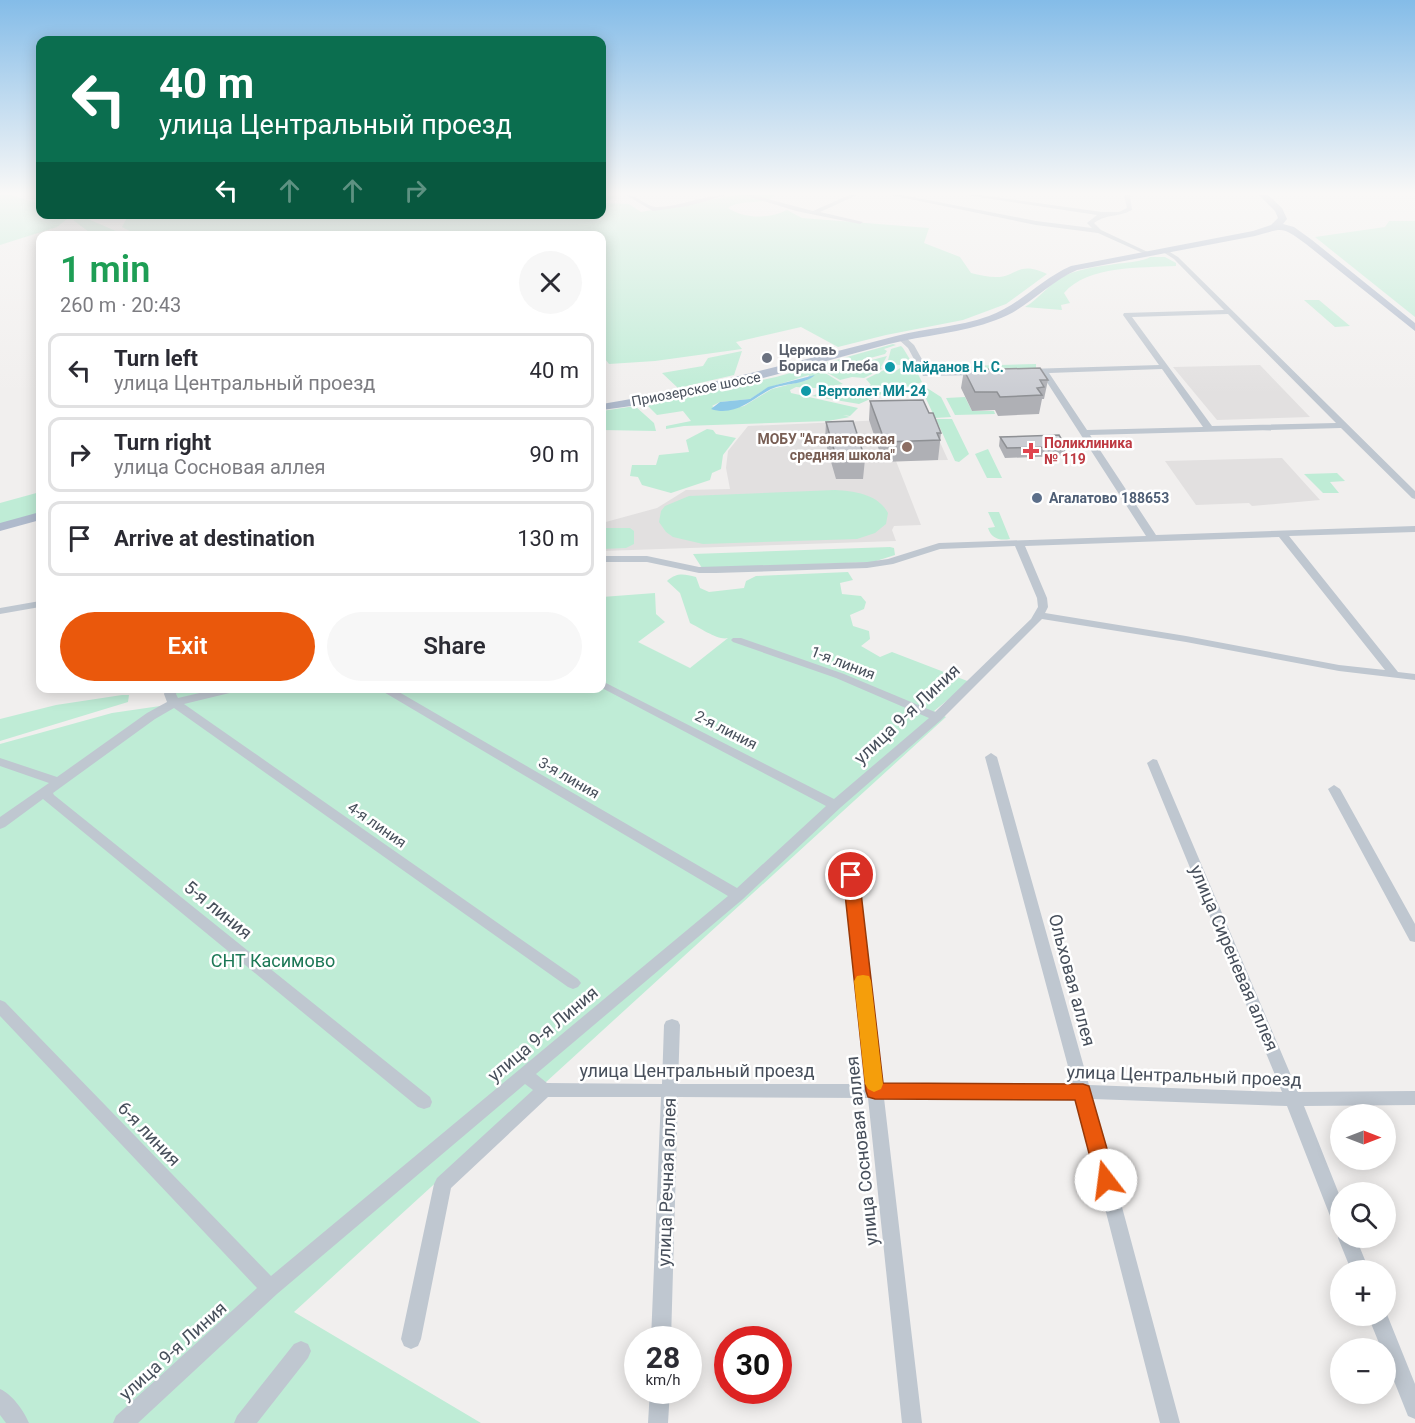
<!DOCTYPE html>
<html lang="en">
<head>
<meta charset="utf-8">
<style>
	:root { --surface:#fff; --page:#f7f7f7; --text:#2b2b33; --muted:#7c7c81; --line:#e1e1e2; --accent:#ea580c }
	body { margin:0; font-family:Roboto,sans-serif; background:var(--page); color:var(--text); height:100vh; display:flex; flex-direction:column; font-size:22px; white-space:nowrap }
	* { box-sizing:border-box; margin:0 }
	p { font-size:20px; color:var(--muted) }
	.icon { flex:none; width:33px; height:33px; fill:none; stroke:currentColor; stroke-width:2; stroke-linecap:round; stroke-linejoin:round }
	.map { position:relative; flex:1; overflow:hidden }
	.drawer { position:absolute; left:36px; top:231px; width:570px; height:462px; display:flex; flex-direction:column; background:var(--surface); border-radius:12px; box-shadow:0 3px 15px #0003 }
	.drawer>* { flex:none }
	.top-card { position:absolute; left:36px; top:36px; width:570px; height:183px; border-radius:12px; box-shadow:0 3px 15px #0003; background:#0b6e4f; color:#fff; overflow:hidden }
	.needle { width:39px; rotate:90deg }
	.tools { position:absolute; left:1330px; top:1104px; display:grid; gap:12px }
	.tools a { display:grid; place-items:center; width:66px; height:66px; border-radius:50%; background:var(--surface); box-shadow:0 3px 15px #0003; font-size:30px }
	.speed { position:absolute; left:624px; top:1326px; display:flex; gap:12px; font-size:30px; font-weight:700; text-align:center }
	.speed>* { display:grid; place-content:center; width:78px; height:78px; border-radius:50%; background:var(--surface); box-shadow:0 3px 15px #0003; line-height:1 }
	.speed small { font-size:15px; font-weight:400 }
	.speed .limit { border:9px solid #d22; background:#fff; color:#111 }
	.pin { position:absolute; display:grid; place-items:center; width:51px; height:51px; color:#fff; margin:-26px; border:3px solid #fff; border-radius:50%; box-shadow:0 2px 6px #0007 }
	.me { position:absolute; width:66px; margin:-33px; rotate:345deg; stroke-linejoin:round; filter:drop-shadow(0 0 4px #0008) }
	.turn { display:flex; align-items:center; gap:21px; height:126px; padding:0 24px; font-size:27px }
	.turn .icon { width:78px; height:78px; stroke-width:2.5 }
	.turn b { display:block; font-size:42px; line-height:51px }
	.lanes { display:flex; align-items:center; height:57px; padding:0 24px; background:#0003; justify-content:center; gap:30px; direction:ltr }
	.lanes .off { opacity:.35 }
	.round { display:grid; place-items:center; flex:none; width:63px; height:63px; border-radius:32px; background:var(--page) }
	.head { display:flex; align-items:center; justify-content:space-between; height:102px; padding:0 24px }
	h1 { font-size:36px; font-weight:600; line-height:45px; color:#1e9e55 }
	.action { display:flex; gap:12px; margin-top:auto; padding:12px 24px }
	.action a { flex:1; height:69px; border-radius:36px; background:var(--accent); color:#fff; font-size:24px; font-weight:600; line-height:69px; text-align:center }
	.action a+a { background:var(--page); color:var(--text) }
	ul { padding:0; list-style:none }
	li { display:flex; align-items:center; gap:18px; height:75px; margin:0 12px 9px; padding:0 12px; border:3px solid var(--line); border-radius:12px }
	li div { flex:1 }
	li b { display:block; font-size:22px }
	li em { font-style:normal }
	.map>svg:first-child { display:block }
</style>
</head>
<body>
<div class="map">
<svg width="1415" height="1423" viewBox="0 0 1415 1423">
	<rect width="100%" height="100%" fill="#f1efee"/>
	<path fill="#e2e0e0" d="M1260,365L1310,417L1217,420L1173,367Z
		M929,418L948,460L896,461L921,525L894,526L892,530L896,541L602,551V523L657,508L686,490L730,489L726,468L728,451L748,426Z
		M1282,458L1320,500L1252,506L1249,503L1196,505L1165,461Z"/>
	<path fill="#bfecd6" fill-rule="evenodd" d="M0,195H11L40,204V214L72,215L57,227L0,245Z
		M737,195H775C763,207 742,198 728,208C744,219 770,219 787,210L802,218L929,228L924,243L960,257L971,273C979,275 988,277 996,277C1017,277 1018,260 1047,274L1006,304L963,320L886,335L838,347L801,327L736,342L742,349L655,361L609,364L602,355V236H139L122,227L129,214H602V196H616L604,203L629,204L641,212Z
		M88,219L125,235H93L73,220Z
		M1389,221H1415V317L1315,237L1385,227Z
		M1150,257H1165L1176,263V266C1141,268 1088,265 1064,293L1070,303L1061,305L1062,310L1025,307C1039,299 1048,285 1062,277C1075,270 1094,267 1109,265C1119,263 1143,262 1150,257Z
		M1304,300H1319L1350,326L1335,327Z
		M893,344L896,345L884,349L887,351L885,354L822,371L843,384L815,388L796,387L790,390L791,393L858,408L850,416L843,415L850,417L828,421L684,426L666,429V426L691,421L683,411L657,415L646,404L776,377ZM809,375L807,380L772,389L744,406L721,411L712,406L720,402L750,399L767,388Z
		M901,346L903,348L914,366L887,364L891,349Z
		M742,351L734,375L678,388L662,373L703,366L708,358Z
		M887,356L881,367L882,369L864,378L852,377L840,380L826,372Z
		M1036,364V369L938,373L931,372L927,367Z
		M900,368H915L922,382L909,387L902,385L859,404L812,396L817,394L818,390C826,388 835,385 843,386C854,386 858,395 871,385L866,379L884,370L894,372Z
		M927,388L941,397L951,417L935,418L922,390Z
		M965,397L972,411H994L995,414L955,415L946,398Z
		M635,406L654,423L656,431L602,430V411Z
		M936,419H952L969,454L959,462L955,461Z
		M707,429L713,430L716,434L736,438L723,455L721,469L712,473L710,480L671,493L642,485L638,477L630,476L632,465H656L659,455L689,452L686,440Z
		M988,449L1002,478H987L975,454Z
		M1337,473L1345,481L1330,482L1339,493H1323L1304,474Z
		M835,490C854,491 878,494 888,513L886,524L875,533L857,539L703,544L673,537L666,532L659,522L661,511L665,506L689,496Z
		M40,492V513L0,524V503Z
		M988,512H999L1010,539C999,541 991,538 988,528L995,527Z
		M602,528H630L634,531V544L626,548L602,549Z
		M890,547L894,548L895,555L873,562L702,568L693,554Z
		M848,572L853,580L840,583L842,594L861,596L866,602L864,609L850,615L853,626L869,631L870,639L861,646L880,657L892,652L970,682L934,711L946,717L294,1312L481,1423H0V744L112,713L167,705L176,689L602,688V597L655,593L656,614L665,622L638,642L690,668L728,638C719,641 700,628 690,623L680,593L667,581C677,572 684,574 696,577L700,588L709,592L744,588L746,581L756,576Z
		M122,695H129L128,702L0,741V719L56,705Z"/>
	<path fill="#8ec9e7" d="M815,375C804,385 785,383 771,389C752,399 735,417 711,409L720,402L750,399L768,387Z"/>
	<g fill="none" stroke-linecap="round" stroke-linejoin="round">
		<path fill="#bfc7d0" fill-rule="evenodd" d="M626,195C638,195 645,206 656,207C680,207 703,195 727,195L688,206L653,211Z
			M744,195H753L813,211L849,195H857L820,212L863,222L860,224L796,211Z
			M890,195H902L1036,221L1092,228L1087,223L1097,215L966,195H981L1102,212H1119L1127,208L1124,195H1130L1132,210C1117,218 1108,213 1094,223L1101,230L1152,254L1147,255L1098,233L1036,225Z
			M1165,249L1178,257L1415,491V499L1412,498L1341,428L1090,435L1156,535L1415,526V532L1289,536L1398,672L1415,674V680L1339,671L1186,642L1042,619L941,720L840,808L743,899L536,1074L547,1083L662,1084L664,1025L666,1021L672,1019L678,1021L680,1025L678,1084H866L844,875L846,871H856L858,875L882,1084L1073,1085L985,757L991,753L997,757L1089,1085L1282,1092L1147,763L1153,759L1157,760L1298,1092L1415,1091V1105L1304,1106L1341,1199V1229L1335,1227L1332,1221L1287,1106L1093,1099L1180,1423H1160L1077,1099L884,1098L922,1423H902L868,1098L678,1097L671,1340H651L661,1097H548L451,1188L421,1339L418,1346L411,1349L404,1346L401,1339L434,1184L437,1178L533,1090L525,1084L277,1294L138,1423H113L116,1416L257,1288L0,1016V1000L5,1002L271,1276L728,896L377,688H392L737,888L826,806L602,688V681L834,799L929,718L836,678L733,642L731,640L733,638H741L844,674L935,712L1031,619L1038,607L1037,598L1015,546L940,549L893,564L867,568L716,573H699L647,562H602V556H647L699,567L867,562L888,559L939,543L1146,536L1041,373H1027L1023,371L1027,369L1159,365L1123,315L1124,313L1224,310L1174,259L1163,252L1162,251ZM1228,314L1336,423L1212,426L1132,317ZM1162,369L1203,427L1087,430L1049,373ZM1279,537L1385,670L1339,665L1186,636L1045,613L1048,607L1047,598L1025,546Z
			M898,336H904L914,345L929,372L980,371L984,373L980,375L923,376L908,348L897,338Z
			M40,601V607L0,614V608Z
			M166,688H178L176,694L178,698L221,688H244L242,690L184,704L578,979L581,983L578,987L573,989L568,987L174,708L155,719L53,793L54,795L430,1097L432,1102L430,1107L424,1109L418,1107L43,799L5,827L0,829V817L49,783L0,766V758L57,777L147,713L167,702L164,694Z
			M1334,785L1340,789L1415,924V942L1410,941L1328,789Z
			M1341,1232V1238H1356L1369,1270H1351L1338,1238Z
			M1386,1312L1415,1384V1419L1408,1416L1386,1361V1348H1381L1368,1316H1386Z
			M301,1341L308,1344L311,1351L308,1358L257,1423H234L237,1416L294,1344Z
			M0,1389C12,1394 24,1411 29,1423H6L0,1415Z
			M650,1390H670L668,1423H648Z"/>
		<path fill="#afbacc" fill-rule="evenodd" d="M1259,195H1268L1282,208L1287,219L1283,224L1294,227L1312,240L1415,323V331L1306,244C1281,226 1284,228 1255,236L1077,270C1047,283 1026,310 996,320C962,333 924,335 889,344C795,369 699,399 602,410V404C702,388 798,361 896,336C926,328 959,327 989,316C1020,305 1041,279 1071,266L1253,231L1271,225L1278,218L1275,211Z
			M40,512V520L0,531V523Z"/>
	</g>
	<path fill="#afb0b5" d="M964,370L1048,380L1044,399H1042L1039,414L998,416L995,410L972,411L961,388Z
		M870,401L941,433L938,460L883,462L869,420Z
		M826,422L865,459L863,479H836L825,441Z
		M1000,437L1066,447L1064,456L1005,458L999,446Z"/>
	<path fill="#cbcdd3" stroke="#8e9094" stroke-width="1.5" d="M1040,368L1048,380H1040L1044,387L1037,388L1042,395L1000,397L997,392H975L964,370Z
		M923,400L929,413H933L941,433H937L940,440L885,442L870,401Z
		M853,421L865,459L837,460L826,422Z
		M1059,435L1066,447L1007,448L1000,437Z"/>
	<linearGradient id="sky" x2="0" y2="1"><stop stop-color="#84bce8"/><stop offset="0.49" stop-color="#f9f8f7"/><stop offset="1" stop-color="#f9f8f7" stop-opacity="0"/></linearGradient>
	<rect width="1415" height="394" fill="url(#sky)"/>
	<path fill="#ea580c" stroke="#983908" stroke-width="1.5" d="M851,869L856,871L859,875L883,1083L1083,1084L1089,1086L1116,1180L1113,1186L1106,1189L1099,1186L1096,1180L1075,1100L875,1099L868,1097L866,1091L843,875L845,871Z"/>
	<path fill="#f59e0b" d="M863,975L869,976L871,981L883,1084L881,1089L874,1092L868,1089L865,1084L854,981L857,976Z"/>
	<circle fill="#6b7280" stroke="#fff" stroke-width="2" cx="767" cy="358" r="6"/>
	<g fill="#0f9aa8" stroke="#fff" stroke-width="2">
		<circle cx="890" cy="367" r="6"/>
		<circle cx="806" cy="391" r="6"/>
	</g>
	<circle fill="#8d6e63" stroke="#fff" stroke-width="2" cx="907" cy="447" r="6"/>
	<path fill="#e0444e" stroke="#fff" stroke-width="2" d="M1028 442h6v6h6v6h-6v6h-6v-6h-6v-6h6z"/>
	<circle fill="#5c6f8a" stroke="#fff" stroke-width="2" cx="1037" cy="498" r="6"/>
	<g text-anchor="middle" stroke-width="5" stroke-linejoin="round" paint-order="stroke">
		<g font-size="14" font-weight="bold" fill="#5b616d" stroke="#fff" text-anchor="start">
			<text x="779" y="355">Церковь<tspan x="779" dy="16">Бориса и Глеба</tspan></text>
		</g>
		<g font-size="14" font-weight="bold" fill="#0d838f" stroke="#fff" text-anchor="start">
			<text x="902" y="372">Майданов Н. С.</text>
			<text x="818" y="396">Вертолет МИ-24</text>
		</g>
		<g font-size="14" fill="#474f5b" stroke="#fff">
			<text transform="translate(696 389) rotate(-11)" y="5">Приозерское шоссе</text>
		</g>
		<g font-size="14" font-weight="bold" fill="#785e54" stroke="#fff" text-anchor="end">
			<text x="895" y="444">МОБУ "Агалатовская<tspan x="895" dy="16">средняя школа"</tspan></text>
		</g>
		<g font-size="14" font-weight="bold" fill="#be3a42" stroke="#fff" text-anchor="start">
			<text x="1044" y="448">Поликлиника<tspan x="1044" dy="16">№ 119</tspan></text>
		</g>
		<g font-size="14" font-weight="bold" fill="#4e5e75" stroke="#fff" text-anchor="start">
			<text x="1049" y="503">Агалатово 188653</text>
		</g>
		<g font-size="15" fill="#474f5b" stroke="#fff">
			<text transform="translate(843 663) rotate(21)" y="5">1-я линия</text>
			<text transform="translate(726 730) rotate(27)" y="5">2-я линия</text>
			<text transform="translate(569 778) rotate(30)" y="5">3-я линия</text>
			<text transform="translate(377 825) rotate(35)" y="5">4-я линия</text>
		</g>
		<g font-size="18" fill="#474f5b" stroke="#fff">
			<text transform="translate(907 714) rotate(-43)" y="6">улица 9-я Линия</text>
			<text transform="translate(218 910) rotate(39)" y="6">5-я линия</text>
			<text transform="translate(1234 958) rotate(67)" y="6">улица Сиреневая аллея</text>
			<text transform="translate(1072 980) rotate(75)" y="6">Ольховая аллея</text>
			<text transform="translate(543 1034) rotate(-40)" y="6">улица 9-я Линия</text>
			<text x="697" y="1077">улица Центральный проезд</text>
			<text transform="translate(1184 1076) rotate(2)" y="6">улица Центральный проезд</text>
			<text transform="translate(149 1134) rotate(46)" y="6">6-я линия</text>
			<text transform="translate(862 1151) rotate(-96)" y="6">улица Сосновая аллея</text>
			<text transform="translate(667 1182) rotate(-88)" y="6">улица Речная аллея</text>
			<text transform="translate(173 1351) rotate(-42)" y="6">улица 9-я Линия</text>
		</g>
		<g font-size="18" fill="#1c7856" stroke="#fff">
			<text x="273" y="967">СНТ Касимово</text>
		</g>
	</g>
</svg>
<div class="tools">
<a><svg class="needle" viewBox="-14 -14 28 28"><path d="M0-13l5 13h-10z" fill="#e53935"/><path d="M0 13l5-13h-10z" fill="#7c7c81"/></svg></a>
<a><svg class="icon" aria-label="search" viewBox="0 0 24 24"><circle cx="10" cy="10" r="6"/><path d="M15 15l6 6"/></svg></a>
<a>+</a>
<a>−</a>
</div>
<div class="speed"><div>28<small>km/h</small></div><div class="limit">30</div></div>
<div class="pin" style="left:851px;top:875px;background:#d93025"><svg class="icon" aria-label="arrive" viewBox="0 0 24 24"><path d="M6 21V4h12l-3 4 3 4H6"/></svg></div>
<svg class="me" style="left:1106px;top:1180px" viewBox="-20 -20 40 40"><circle r="19" fill="#fff"/><path d="M0-13L10 11 0 6-10 11z" fill="#ea580c"/></svg>
<div class="top-card">
<div class="turn"><svg class="icon" aria-label="left" viewBox="0 0 24 24"><path d="M17 20v-9H6M10 6l-5 5 5 5"/></svg><div><b>40 m</b>улица Центральный проезд</div></div>
<div class="lanes"><svg class="icon" aria-label="left" viewBox="0 0 24 24"><path d="M17 20v-9H6M10 6l-5 5 5 5"/></svg><svg class="icon off" aria-label="ahead" viewBox="0 0 24 24"><path d="M12 20V5M6 11l6-6 6 6"/></svg><svg class="icon off" aria-label="ahead" viewBox="0 0 24 24"><path d="M12 20V5M6 11l6-6 6 6"/></svg><svg class="icon off" aria-label="right" viewBox="0 0 24 24"><path d="M7 20v-9h11M14 6l5 5-5 5"/></svg></div>
</div>
<section class="drawer">
<div class="head"><div><h1>1 min</h1><p>260 m · 20:43</p></div><a class="round"><svg class="icon" aria-label="close" viewBox="0 0 24 24"><path d="M6 6l12 12M18 6L6 18"/></svg></a></div>
<ul>
<li><svg class="icon" aria-label="left" viewBox="0 0 24 24"><path d="M17 20v-9H6M10 6l-5 5 5 5"/></svg><div><b>Turn left</b><p>улица Центральный проезд</p></div><em>40 m</em></li>
<li><svg class="icon" aria-label="right" viewBox="0 0 24 24"><path d="M7 20v-9h11M14 6l5 5-5 5"/></svg><div><b>Turn right</b><p>улица Сосновая аллея</p></div><em>90 m</em></li>
<li><svg class="icon" aria-label="arrive" viewBox="0 0 24 24"><path d="M6 21V4h12l-3 4 3 4H6"/></svg><div><b>Arrive at destination</b></div><em>130 m</em></li>
</ul>
<div class="action"><a>Exit</a><a>Share</a></div>
</section>
</div>
</body>
</html>
